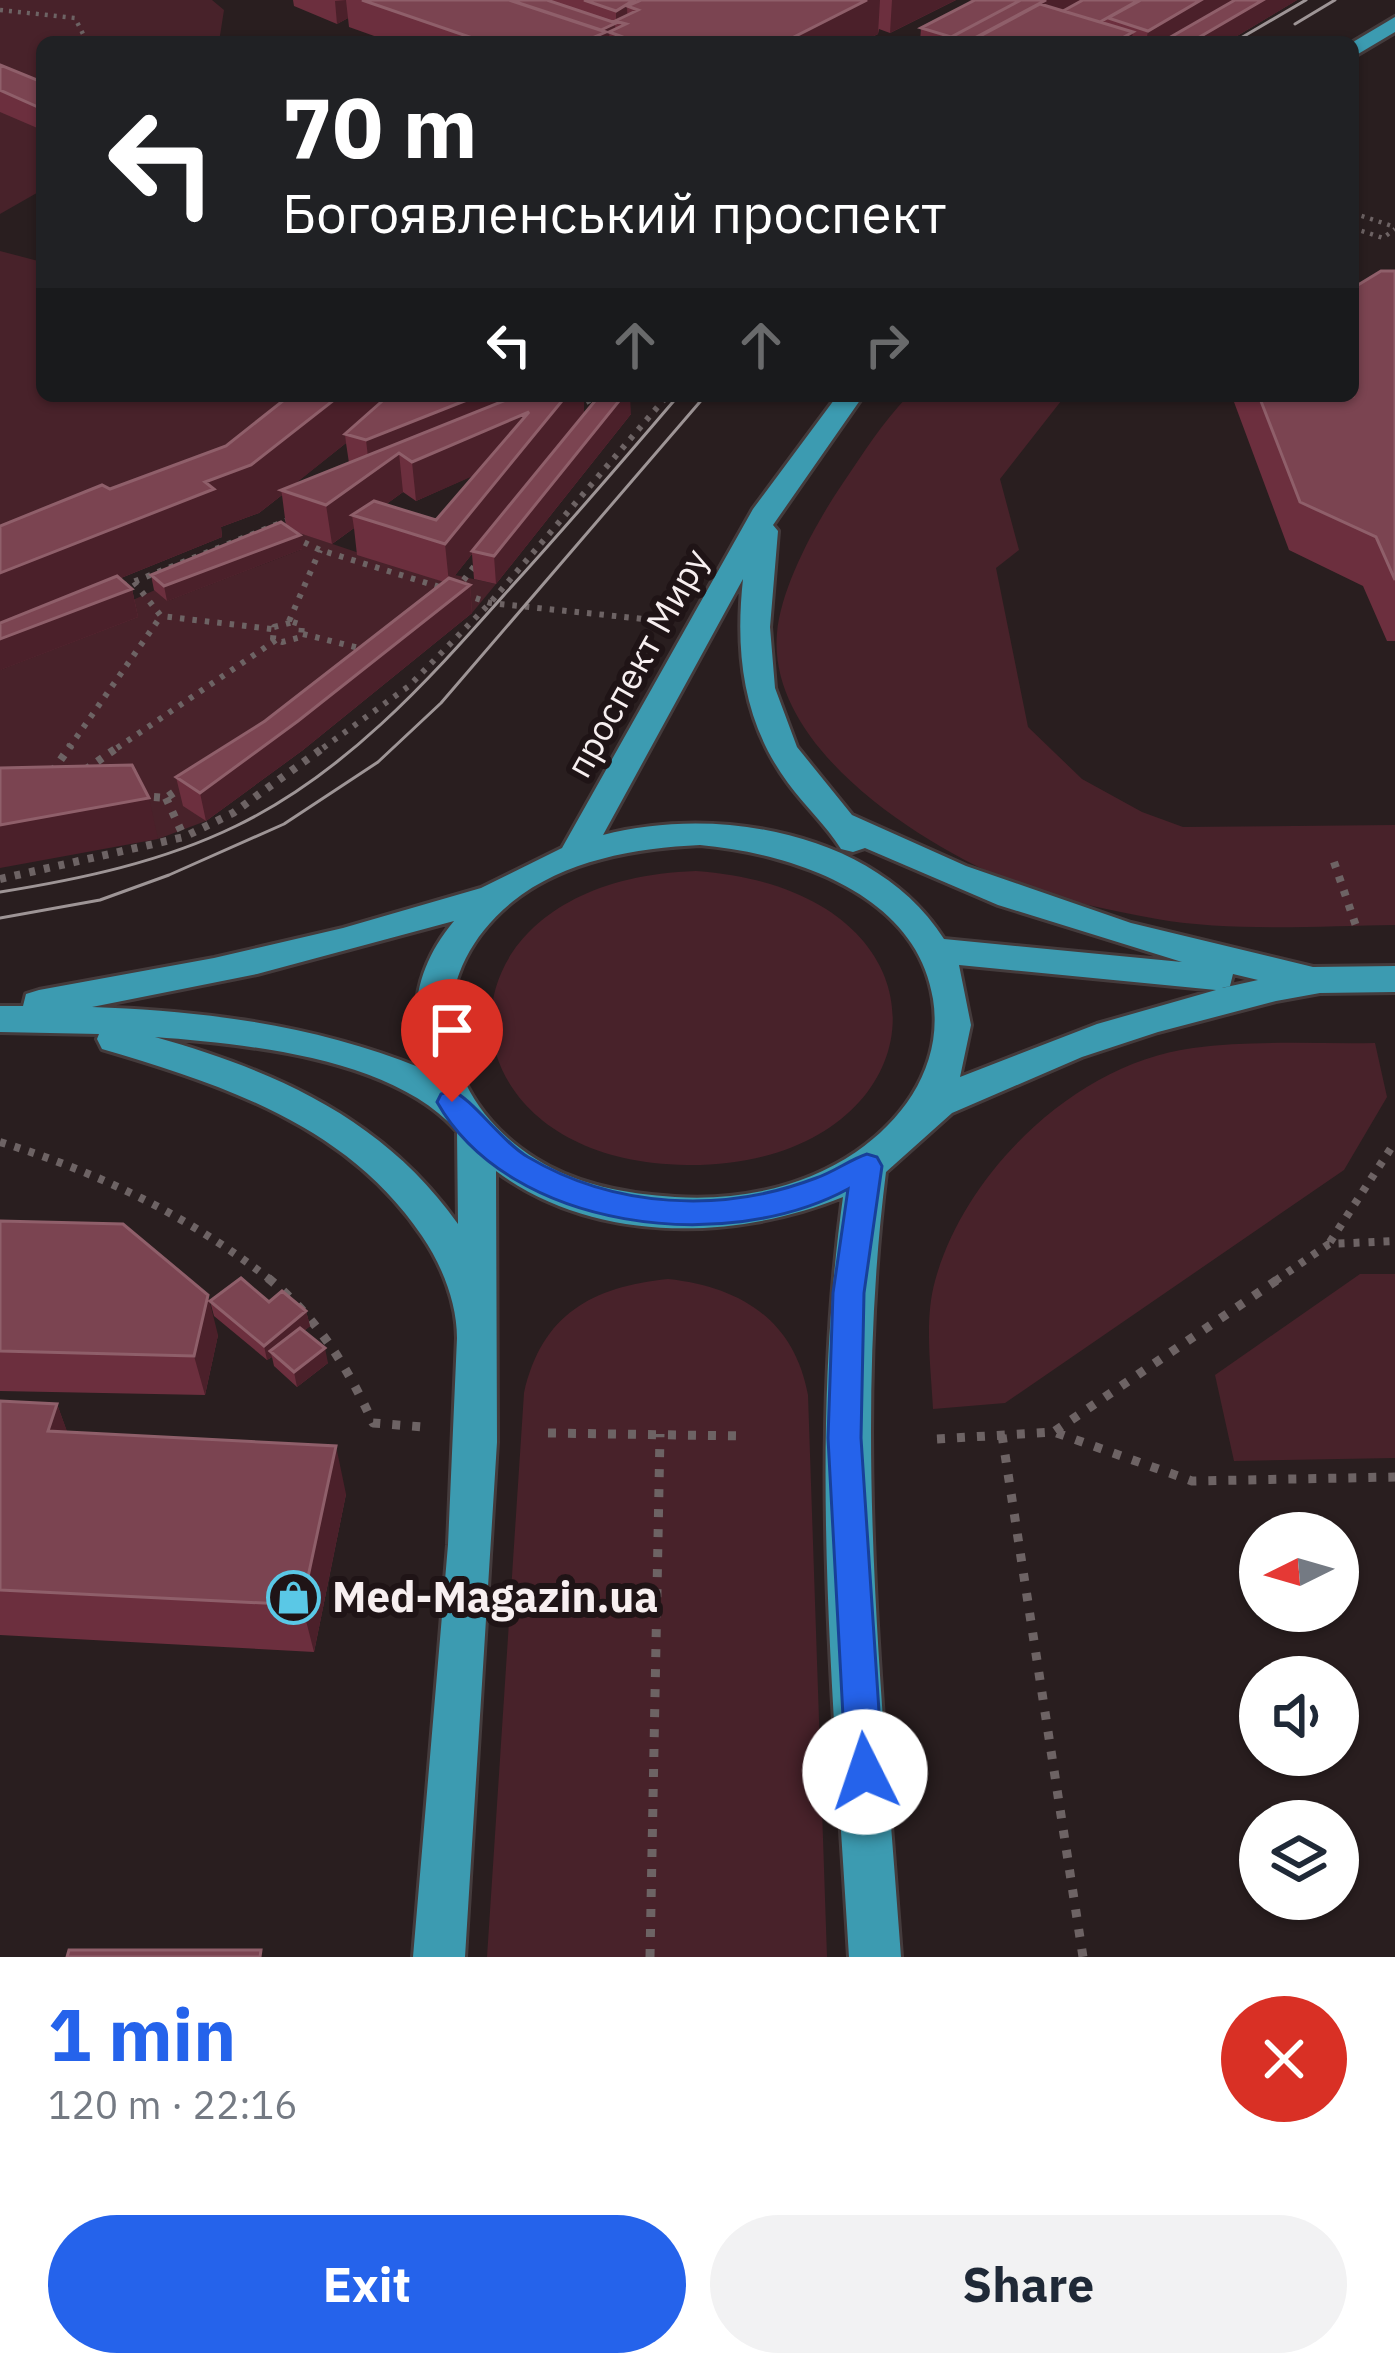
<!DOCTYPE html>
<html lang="en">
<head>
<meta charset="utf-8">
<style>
	:root { --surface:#fff; --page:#f2f2f3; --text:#1f2937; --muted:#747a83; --accent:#2563eb }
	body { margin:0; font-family:"IBM Plex Sans",sans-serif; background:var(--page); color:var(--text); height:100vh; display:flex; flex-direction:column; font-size:45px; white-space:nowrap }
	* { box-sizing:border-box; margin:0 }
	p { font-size:39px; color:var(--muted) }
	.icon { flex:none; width:66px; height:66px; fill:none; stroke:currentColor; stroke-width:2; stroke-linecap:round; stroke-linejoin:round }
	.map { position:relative; height:1957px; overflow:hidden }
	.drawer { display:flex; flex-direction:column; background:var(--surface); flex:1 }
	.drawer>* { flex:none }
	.hud { position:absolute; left:36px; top:36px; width:1323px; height:366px; border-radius:18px; box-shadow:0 3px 9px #0004; background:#202124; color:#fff; overflow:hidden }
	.needle { width:78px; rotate:265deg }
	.buttons { position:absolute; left:1239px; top:1512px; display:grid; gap:24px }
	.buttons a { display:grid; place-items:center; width:120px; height:120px; border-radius:50%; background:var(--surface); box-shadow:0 3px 9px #0004; font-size:60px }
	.pin { position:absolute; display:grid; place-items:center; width:102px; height:102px; color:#fff; margin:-123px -51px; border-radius:50% 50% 50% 0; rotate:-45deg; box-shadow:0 0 12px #0007 }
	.pin .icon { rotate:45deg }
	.me { position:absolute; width:132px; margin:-66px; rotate:356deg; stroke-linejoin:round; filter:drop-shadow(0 0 9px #0008) }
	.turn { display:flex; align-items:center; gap:42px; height:252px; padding:0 48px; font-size:54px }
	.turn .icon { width:156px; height:156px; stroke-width:2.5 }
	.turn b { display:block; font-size:84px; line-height:102px }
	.lanes { display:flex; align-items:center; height:114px; padding:0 48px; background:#0003; justify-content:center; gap:60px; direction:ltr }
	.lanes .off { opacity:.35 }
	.round { display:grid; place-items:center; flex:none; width:126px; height:126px; border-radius:63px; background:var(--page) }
	.head { display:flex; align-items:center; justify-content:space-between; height:204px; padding:0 48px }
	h1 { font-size:72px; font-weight:800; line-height:90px; color:var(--accent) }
	.cta { display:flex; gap:24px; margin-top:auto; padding:24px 48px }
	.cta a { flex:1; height:138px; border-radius:72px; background:var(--accent); color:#fff; font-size:48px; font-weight:800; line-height:138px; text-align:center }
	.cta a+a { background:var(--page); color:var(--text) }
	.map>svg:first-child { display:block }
</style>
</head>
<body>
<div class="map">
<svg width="1395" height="1957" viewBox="0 0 1395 1957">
	<rect width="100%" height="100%" fill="#291e1f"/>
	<path fill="#48222a" d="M0,0H212L224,10L219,42H42V190L0,214Z
		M0,251L42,262V396H329L0,581Z
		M908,396H1065L1000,479L1019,550L996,568L1028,727L1082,779L1142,812L1183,827L1395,825V925C1320,926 1230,932 1157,919C1108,910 1054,899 1007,880C917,842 767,746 777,633C781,586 817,521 843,483C864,452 882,423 908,396Z
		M297,532L448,583L455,575L496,584L472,613L184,805L206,821L158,839L141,806L0,809V670L137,617L124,604L155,590L167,601L300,550L283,537Z
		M696,871C974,891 945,1167 687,1165C429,1162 420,880 696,871Z
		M1375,1043L1387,1097L1344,1170L1005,1403L933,1409C931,1369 924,1320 935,1281C965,1171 1077,1063 1193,1048C1252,1040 1316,1044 1375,1043Z
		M1360,1274H1395V1458L1234,1461L1215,1375Z
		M668,1279C741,1287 794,1320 808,1395L827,1957H487L524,1393C542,1314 592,1287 668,1279Z"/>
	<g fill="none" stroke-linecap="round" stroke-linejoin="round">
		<defs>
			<path id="major" d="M1395,17V32L1353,57V42Z
				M837,396H863L773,525L778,531L770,627L775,688L797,747L852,815L966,866L1131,923L1313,967L1395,966V992L1320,993L1276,1001L1158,1032L1082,1057L952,1113L886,1172C853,1435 882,1694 901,1957H849C834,1703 808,1450 843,1197C734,1241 594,1244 496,1171L497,1442L465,1957H413L448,1545L457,1338C457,1303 442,1265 422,1236C347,1125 224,1085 102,1049L97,1039L99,1034L0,1032V1006H23L26,994L39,990L214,958L343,928L481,888L562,848L753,509ZM743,579C735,653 743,722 788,783C805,806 826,825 841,849L853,852L865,848L998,905L1182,962L944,939C876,832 718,805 603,835ZM700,845C790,853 917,893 933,999C943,1062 907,1117 856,1152C803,1188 738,1201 675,1197C626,1194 577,1185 536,1159C437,1097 418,979 512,902C564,860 636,848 700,845ZM454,921C417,965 408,1013 421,1068C315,1025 205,1011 92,1007L257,974ZM959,965L1216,990L1097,1024L960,1077L971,1025ZM1233,974L1258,980L1222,988L1230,986ZM155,1037C247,1044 393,1058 457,1131L458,1224C384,1119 276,1071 155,1037Z"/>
		</defs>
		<use href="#major" stroke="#443b3c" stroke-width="6"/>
		<path stroke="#6d6364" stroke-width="4.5" stroke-dasharray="3 6" stroke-linecap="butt" d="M0,10L75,18L87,42
			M1353,213L1395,227
			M1353,228L1383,238L1395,229"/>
		<path stroke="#6d6364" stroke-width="6" stroke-dasharray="4.5 8" stroke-linecap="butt" d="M575,408L597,396
			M293,537L320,550L443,588
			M134,582L161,616L272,629
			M123,586L293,518
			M456,590L476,564
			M464,594L490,603L644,619
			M289,621L320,550
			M293,622L302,625L301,637L282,642L273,639L274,627Z
			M303,634L367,650
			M69,748L161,616
			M117,748L276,640
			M323,748L409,686L490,603L667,396"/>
		<path stroke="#6d6364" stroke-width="8" stroke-dasharray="6 9" stroke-linecap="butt" d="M85,770L121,745
			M52,772L71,745
			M139,796L166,798L186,784
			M166,798L184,837
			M1334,862L1356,926
			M0,879L184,837L233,813L327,745
			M0,1142C100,1173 189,1216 272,1281
			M1330,1242L1395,1142
			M1275,1281L1329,1244L1395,1241"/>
		<path stroke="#6d6364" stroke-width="9" stroke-dasharray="8 12" stroke-linecap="butt" d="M268,1278C318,1319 347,1366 373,1423L423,1427
			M1055,1431L1280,1278
			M548,1433L745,1436
			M1002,1435L1083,1957
			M937,1439L1054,1432L1192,1481L1395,1477
			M650,1957L660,1434"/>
		<use href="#major" fill="#3c9bb1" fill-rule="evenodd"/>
		<path stroke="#9e9596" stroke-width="3" d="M1295,24L1335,0
			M1234,42L1306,0
			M0,892C81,879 162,862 236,826C344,774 426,683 504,595C563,530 621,463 678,396
			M0,918L100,900L169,875L284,824L378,762L441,703L705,396"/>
	</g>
	<path fill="#6c2f3e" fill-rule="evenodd" d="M293,0H956L890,33L879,29L878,34L862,42H391L349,27L348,18L337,24L294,6Z
		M969,0H1297L1227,42H920L921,28L973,1Z
		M0,65L42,82V130L0,112Z
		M1395,271V641H1387L1363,586L1289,550L1234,402L1235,396H1353Z
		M289,396H584V414H631L496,584L474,579L472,554L452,579L470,585L472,613L303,750L206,821L183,806L176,777L265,721L444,582L357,555L354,528L332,544L296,532L302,549L167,601L154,590L151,575L286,526L282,495L259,513L221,527L222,537L121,578L132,589L138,617L0,670L110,489L226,446ZM346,443L349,463L293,485ZM474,475L436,520L385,505L403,492L416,501Z
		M0,1221L218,1335L205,1395L0,1391Z
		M210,1301L269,1302L306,1311L310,1326L304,1331L328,1363L297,1387L274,1366L272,1357L267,1360L214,1316Z
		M0,1401L57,1404L67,1432L346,1494L314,1652L0,1635Z"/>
	<path fill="#4b202a" d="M346,0L348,18L337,24L335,1Z
		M634,0H666L638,10L627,6L628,37L626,24L616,21V11Z
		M867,0H880L878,34L862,42H784Z
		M892,0H956L890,33Z
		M1038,0H1102L1058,24Z
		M1201,0H1252L1181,42H1146L1148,31Z
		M1263,0H1297L1227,42H1191Z
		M615,24L616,34L609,32L610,42L594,34Z
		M1133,32L1131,42H1115Z
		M339,396H404L345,434L346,443L285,492L281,490L282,495L259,513L221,527L222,537L0,627V573L205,482Z
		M477,396H584V414L472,551V554L449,583L445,544L516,457L416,501L412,462L399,453L403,492L366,519L352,515L354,528L332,544L326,505L370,474L366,440Z
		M623,396H630L631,414L496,584L494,556Z
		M300,535L302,549L167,601L164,586Z
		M470,585L472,613L303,750L206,821L200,793Z
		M132,589L138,617L0,670V639Z
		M149,798L158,839L0,868V825Z
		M208,1295L218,1335L205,1395L194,1356Z
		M306,1311L310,1326L274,1355L270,1351L272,1357L267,1360L264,1346Z
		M325,1348L328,1363L297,1387L294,1372Z
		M57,1404L75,1453L48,1431Z
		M336,1446L346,1494L314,1652L302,1605Z"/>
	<path fill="#7b4451" stroke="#8f5f6a" stroke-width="3" d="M362,0H509L606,32L597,36L610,41L484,42Z
		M515,0H547L616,23L601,30L513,1Z
		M584,0H634L616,11Z
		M641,0H867L784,42H607L620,36L609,32L626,24L615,21L638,10L627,6Z
		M975,0H1021L951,37L921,28Z
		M1021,0H1046L967,42H942Z
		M1083,0H1139L1100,22L1063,11Z
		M1141,0H1201L1148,31L1108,18Z
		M1235,0H1263L1191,42H1162Z
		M1040,4L1133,32L1115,42H969Z
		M0,65L42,82V104L38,107L0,90Z
		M1381,271H1395V580L1376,537L1300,502L1259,396H1353V288Z
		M289,396H339L251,465L205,482L214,489L0,573V526L102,485L110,489L226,446Z
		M388,396H477L366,440L345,434Z
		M516,396H566L445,544L352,515L374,501L436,520L529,412L412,462L399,453L326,505L281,490Z
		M599,396H623L494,556L472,551Z
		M281,522L300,535L164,586L151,575Z
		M117,576L132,589L0,639V623Z
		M449,578L470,585L298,721L200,793L176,777L265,721Z
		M132,765L149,798L0,825V768Z
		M0,1221L123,1224L208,1295L194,1356L0,1351Z
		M241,1278L269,1302L282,1291L306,1311L264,1346L210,1301Z
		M300,1328L325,1348L294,1372L270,1351Z
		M0,1401L57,1404L48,1431L336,1446L302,1605L0,1590Z
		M69,1950H261L260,1957H67Z"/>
	<path fill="#2563eb" stroke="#184099" stroke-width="3" d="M452,1091C471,1097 503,1143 528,1157C614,1208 722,1214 816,1178C834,1172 849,1160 867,1154L877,1157L882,1166L864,1293L861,1438L883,1772L878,1785L865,1790L851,1785L846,1772L828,1438L833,1293L848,1189C726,1255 510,1231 437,1102L441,1094Z"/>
	<defs>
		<symbol id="shop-ring" viewBox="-11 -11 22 22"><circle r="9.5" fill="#1f1416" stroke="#5ac8e6" stroke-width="1.5"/><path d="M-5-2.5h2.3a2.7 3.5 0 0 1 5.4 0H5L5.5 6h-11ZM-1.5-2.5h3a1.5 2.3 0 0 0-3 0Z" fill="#5ac8e6"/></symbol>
	</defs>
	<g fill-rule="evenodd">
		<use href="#shop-ring" x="264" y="1568" width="59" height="59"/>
	</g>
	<g text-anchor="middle" stroke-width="12" stroke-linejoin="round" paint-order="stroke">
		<g font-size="36" fill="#f7eff0" stroke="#1f1416">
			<text transform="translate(637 663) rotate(-61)" y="13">проспект Миру</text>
		</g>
		<g font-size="42" font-weight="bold" fill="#f7eff0" stroke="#1f1416" text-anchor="start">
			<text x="332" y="1612">Med-Magazin.ua</text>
		</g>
	</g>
</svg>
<div class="buttons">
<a><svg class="needle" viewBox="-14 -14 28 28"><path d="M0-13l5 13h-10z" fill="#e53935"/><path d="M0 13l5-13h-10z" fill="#747a83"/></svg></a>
<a><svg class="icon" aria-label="sound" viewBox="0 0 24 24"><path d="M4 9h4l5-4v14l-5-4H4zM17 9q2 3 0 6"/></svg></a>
<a><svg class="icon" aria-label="layers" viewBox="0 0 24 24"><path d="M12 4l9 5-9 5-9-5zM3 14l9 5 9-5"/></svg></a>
</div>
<div class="pin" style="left:452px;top:1102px;background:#d93025"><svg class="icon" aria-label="arrive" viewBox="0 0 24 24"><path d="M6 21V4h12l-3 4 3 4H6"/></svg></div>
<svg class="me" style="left:865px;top:1772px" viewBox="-20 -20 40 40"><circle r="19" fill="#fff"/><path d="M0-13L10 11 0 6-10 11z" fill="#2563eb"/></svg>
<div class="hud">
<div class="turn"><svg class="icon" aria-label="left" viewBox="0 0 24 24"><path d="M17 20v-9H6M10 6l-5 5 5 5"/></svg><div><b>70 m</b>Богоявленський проспект</div></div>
<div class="lanes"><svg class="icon" aria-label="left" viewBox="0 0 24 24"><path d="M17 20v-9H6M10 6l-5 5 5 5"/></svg><svg class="icon off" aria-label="ahead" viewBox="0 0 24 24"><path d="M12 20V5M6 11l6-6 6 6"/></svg><svg class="icon off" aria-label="ahead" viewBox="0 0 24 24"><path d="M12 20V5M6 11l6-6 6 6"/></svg><svg class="icon off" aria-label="right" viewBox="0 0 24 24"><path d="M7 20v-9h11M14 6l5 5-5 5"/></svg></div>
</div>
</div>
<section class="drawer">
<div class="head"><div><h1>1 min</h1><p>120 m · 22:16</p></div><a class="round" style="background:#d93025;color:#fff"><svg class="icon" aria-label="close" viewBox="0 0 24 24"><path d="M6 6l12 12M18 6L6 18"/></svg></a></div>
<div class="cta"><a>Exit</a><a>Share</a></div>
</section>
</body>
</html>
